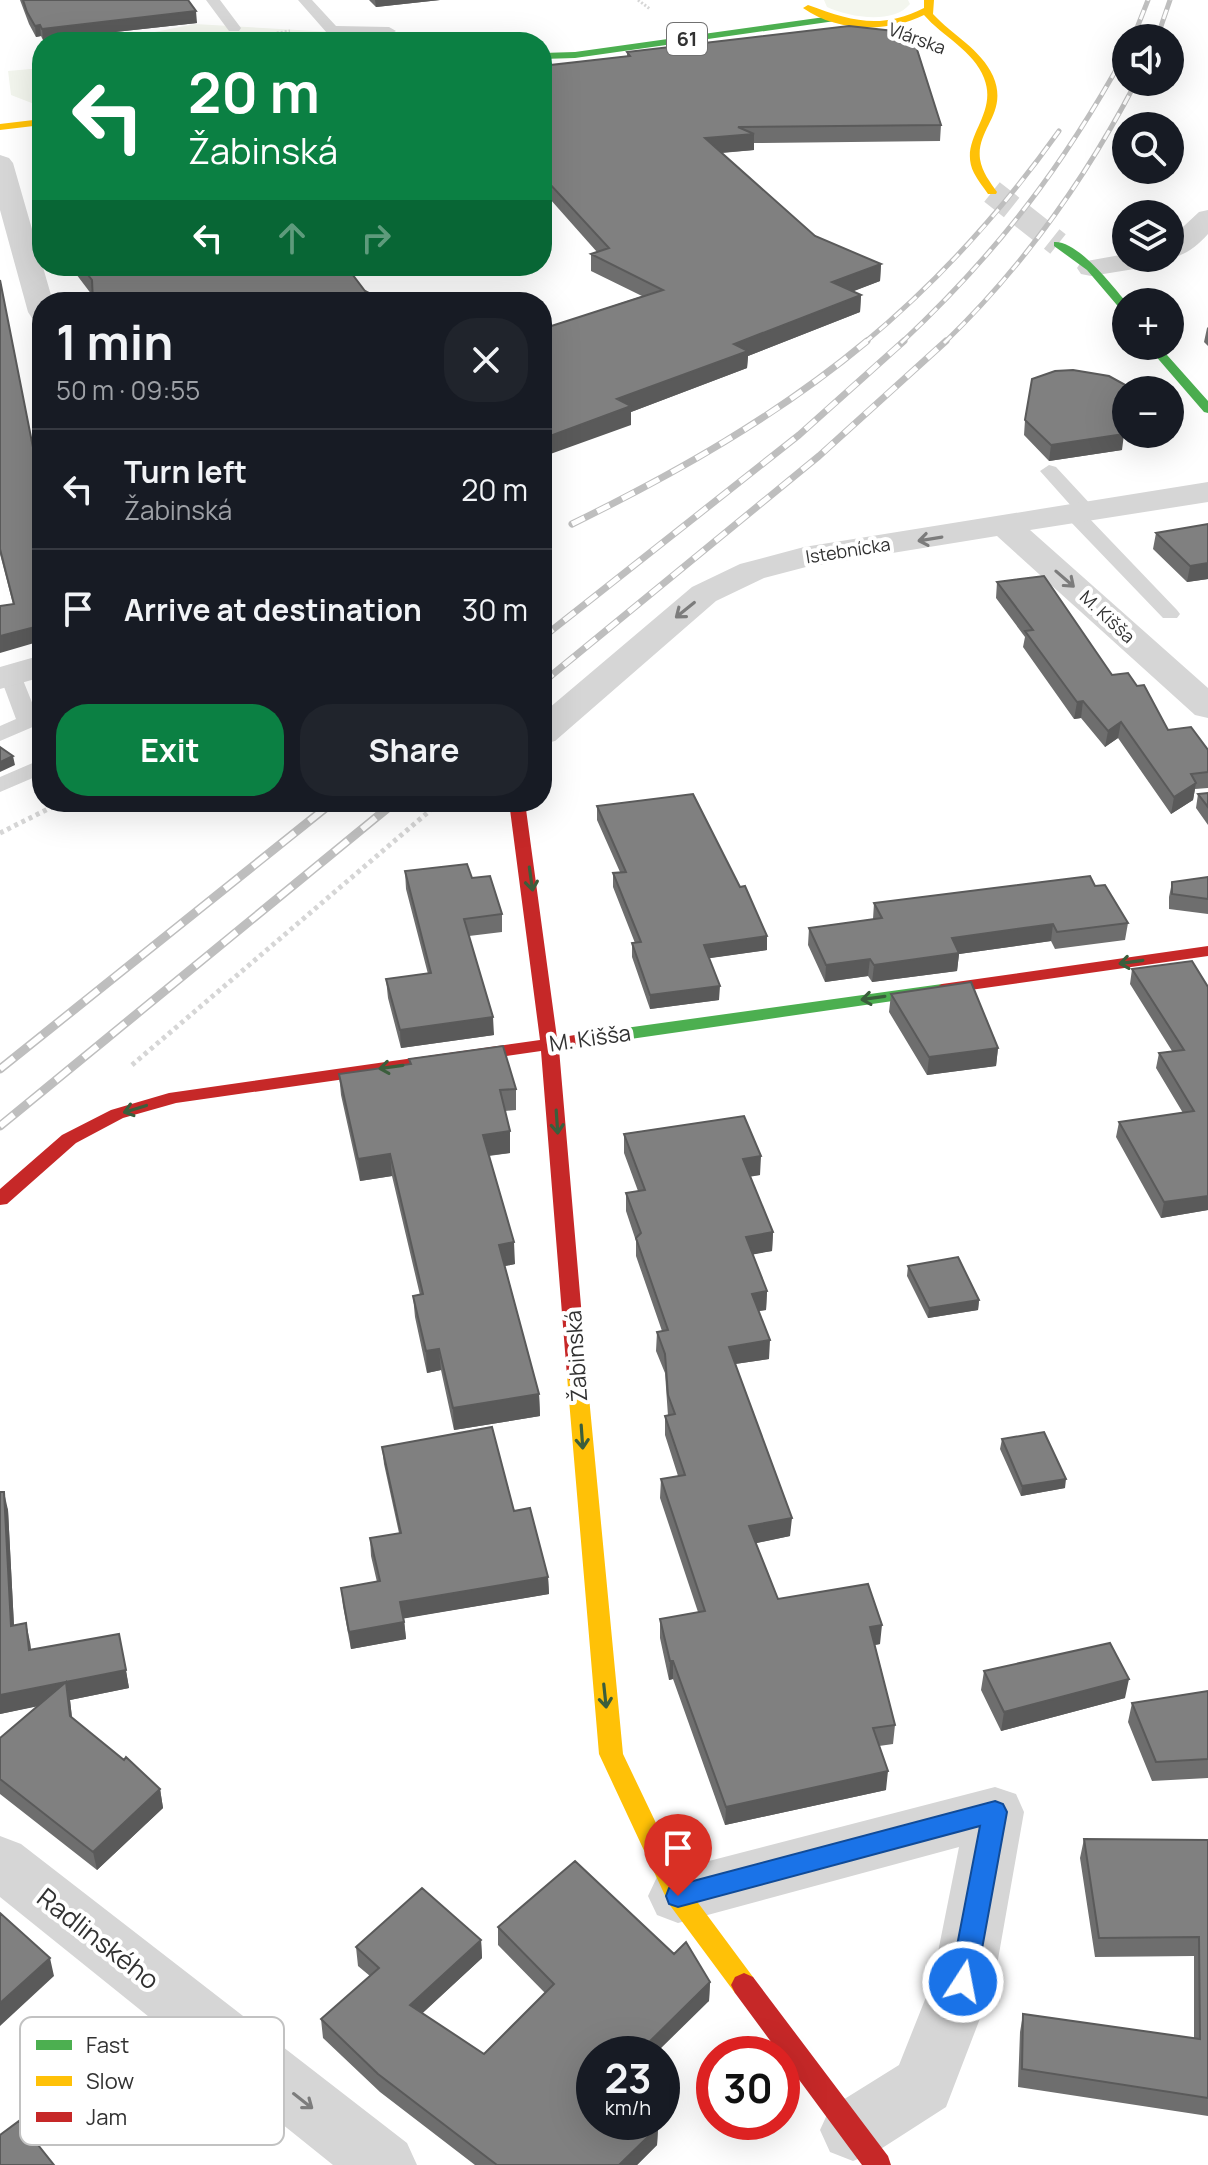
<!DOCTYPE html>
<html lang="en">
<head>
<meta charset="utf-8">
<style>
	:root { --surface:#171b24; --page:#20242c; --text:#f1f3f6; --muted:#9ea1a6; --line:#363941; --accent:#0b8043 }
	body { margin:0; font-family:Manrope,sans-serif; background:var(--page); color:var(--text); height:100vh; display:flex; flex-direction:column; font-size:30px; white-space:nowrap }
	* { box-sizing:border-box; margin:0 }
	p { font-size:26px; color:var(--muted) }
	.icon { flex:none; width:44px; height:44px; fill:none; stroke:currentColor; stroke-width:2; stroke-linecap:round; stroke-linejoin:round }
	.map { position:relative; flex:1; overflow:hidden }
	.panel { position:absolute; left:32px; top:292px; width:520px; height:520px; display:flex; flex-direction:column; background:var(--surface); border-radius:32px; box-shadow:0 8px 32px #0002 }
	.panel>* { flex:none }
	.top-card { position:absolute; left:32px; top:32px; width:520px; height:244px; border-radius:32px; box-shadow:0 8px 32px #0002; background:#0b8043; color:#fff; overflow:hidden }
	.controls { position:absolute; left:1112px; top:24px; display:grid; gap:16px }
	.controls a { display:grid; place-items:center; width:72px; height:72px; border-radius:50%; background:var(--surface); box-shadow:0 8px 32px #0002; font-size:40px }
	.speed { position:absolute; left:576px; top:2036px; display:flex; gap:16px; font-size:40px; font-weight:700; text-align:center }
	.speed>* { display:grid; place-content:center; width:104px; height:104px; border-radius:50%; background:var(--surface); box-shadow:0 8px 32px #0002; line-height:1 }
	.speed small { font-size:20px; font-weight:400 }
	.speed .limit { border:12px solid #d22; background:#fff; color:#111 }
	.pin { position:absolute; display:grid; place-items:center; width:68px; height:68px; color:#fff; margin:-82px -34px; border-radius:50% 50% 50% 0; rotate:-45deg; box-shadow:0 0 8px #0007 }
	.pin .icon { rotate:45deg }
	.me { position:absolute; width:88px; margin:-44px; rotate:11deg; stroke-linejoin:round; filter:drop-shadow(0 0 6px #0008) }
	.turn { display:flex; align-items:center; gap:28px; height:168px; padding:0 24px; font-size:36px }
	.turn .icon { width:104px; height:104px; stroke-width:2.5 }
	.turn b { display:block; font-size:56px; line-height:68px }
	.lanes { display:flex; align-items:center; height:76px; padding:0 24px; background:#0003; justify-content:center; gap:40px; direction:ltr }
	.lanes .off { opacity:.35 }
	.round { display:grid; place-items:center; flex:none; width:84px; height:84px; border-radius:32px; background:var(--page) }
	.summary { display:flex; align-items:center; justify-content:space-between; height:136px; padding:0 24px }
	h1 { font-size:48px; font-weight:700; line-height:60px }
	.action { display:flex; gap:16px; margin-top:auto; padding:16px 24px }
	.action a { flex:1; height:92px; border-radius:32px; background:var(--accent); color:#fff; font-size:32px; font-weight:700; line-height:92px; text-align:center }
	.action a+a { background:var(--page); color:var(--text) }
	ul { padding:0; list-style:none }
	li { display:flex; align-items:center; gap:24px; height:120px; padding:0 24px; border-top:2px solid var(--line) }
	li div { flex:1 }
	li b { display:block; font-size:30px }
	li em { font-style:normal }
	.map>svg:first-child { display:block }
</style>
</head>
<body>
<div class="map">
<svg width="1208" height="2165" viewBox="0 0 1208 2165">
	<rect width="100%" height="100%" fill="#fff"/>
	<path fill="#f3f6ee" d="M824,0H908L910,4C893,25 848,17 827,7Z
		M195,24L350,33L359,42H130L129,37Z
		M42,68V107L11,95L8,71Z"/>
	<g fill="none" stroke-linecap="round" stroke-linejoin="round">
		<path stroke="#d6d6d6" stroke-width="25" stroke-dasharray="25 13" stroke-linecap="butt" d="M992,192L1058,244"/>
		<path stroke="#d6d6d6" stroke-width="3" stroke-dasharray="2 2" stroke-linecap="butt" d="M638,0L650,9
			M265,35L290,31"/>
		<path stroke="#d6d6d6" stroke-width="5" stroke-dasharray="4 4" stroke-linecap="butt" d="M0,833L62,802
			M132,1065L440,802"/>
		<path fill="#d6d6d6" fill-rule="evenodd" d="M206,0H220L241,28L239,31H229Z
			M298,0H312L336,26L389,27L396,31L389,35L327,33Z
			M1049,465L1056,467L1094,508L1097,512L1088,517L1177,610L1180,614L1177,618H1163L1067,518L1064,514L1073,508L1040,471Z
			M10,669L21,675L35,710L42,709V723L0,741V726L16,719L0,676L3,671Z
			M42,759V774L0,792V777Z"/>
		<path fill="#d6d6d6" fill-rule="evenodd" d="M0,155L9,158L13,163L53,302H42V321L32,318L28,312L0,210Z
			M1208,210V234C1197,246 1183,258 1166,258L1163,264L1153,266L1091,276L1081,274L1077,268L1081,262L1126,254V258H1170V239L1199,212Z
			M1208,482V502L1030,530L1208,688V718L1195,715L997,536L806,567L764,578L716,601L555,741L542,744V714L692,587L740,564L804,547Z
			M42,655V677L0,689V667Z
			M995,1787L1016,1794L1024,1812L994,1982L946,2107L876,2152L853,2161L830,2152L820,2130L830,2108L899,2065L932,1982L959,1847L678,1923L657,1915L648,1896L657,1877L678,1869Z
			M0,1836L21,1844L407,2143L417,2165H333L0,1897Z"/>
		<path fill="#4caf50" fill-rule="evenodd" d="M832,16L835,21L575,58L542,59V53L575,52Z
			M1054,242C1077,240 1112,285 1126,302V312L1122,311L1087,270L1054,246Z
			M1147,346H1159L1208,401V413L1204,412Z
			M942,984L948,985L951,989L948,993L575,1047L566,1041L575,1035Z"/>
		<path fill="#ffc107" fill-rule="evenodd" d="M924,0H934L933,14C952,35 981,49 993,76C1009,113 976,128 980,159C982,172 990,182 997,192L996,194H988C984,188 978,181 974,173C957,139 999,116 984,78C974,51 942,36 924,15C889,33 836,32 803,8L808,5C852,21 880,30 924,8Z
			M42,119V125L0,130V124Z
			M577,1369L584,1371L587,1376L623,1754L687,1888L753,1977L757,1985L753,1993L744,1997L735,1993L669,1904L599,1754L567,1376L570,1371Z"/>
		<path fill="#c62828" fill-rule="evenodd" d="M509,802H525L557,1038L575,1035L584,1041L581,1045L559,1049L587,1376L584,1381H570L567,1376L541,1051L176,1103L123,1118L76,1143L7,1204L0,1205V1189L62,1135L111,1110L169,1093L540,1040Z
			M1208,946V956L942,994L933,989L942,984Z
			M744,1973L753,1977L888,2156L891,2165H862L735,1993L731,1985L735,1977Z"/>
		<defs>
			<path id="rail-far2" d="M1133,38L1148,0
				M1157,38L1170,0
				M864,343C940,280 1002,211 1059,131
				M901,343C997,253 1063,167 1126,52
				M944,343C1023,267 1085,180 1136,82"/>
			<path id="rail-far1" d="M572,524C676,473 777,416 867,341
				M542,638L799,435L904,341
				M542,683L819,456L946,341"/>
			<path id="rail" d="M0,1069L333,802
				M0,1126L395,802"/>
		</defs>
		<use href="#rail-far2" stroke="#bebebe" stroke-width="5"/>
		<use href="#rail-far1" stroke="#bebebe" stroke-width="7"/>
		<use href="#rail" stroke="#bebebe" stroke-width="9"/>
		<use href="#rail-far2" stroke="#fff" stroke-width="3" stroke-dasharray="10" stroke-linecap="butt"/>
		<use href="#rail-far1" stroke="#fff" stroke-width="5" stroke-dasharray="14" stroke-linecap="butt"/>
		<use href="#rail" stroke="#fff" stroke-width="6" stroke-dasharray="18" stroke-linecap="butt"/>
	</g>
	<path fill="#6e6e6e" d="M20,0H188L197,23L43,40L41,36L36,37L29,24Z
		M369,0H440L376,7Z
		M627,52L941,125L940,141L754,143V150L722,153L815,236L881,264L880,281L853,291L861,295L860,312L748,356L747,368L631,412V425L558,324L642,296L591,271V254L597,252L550,199L542,66L627,56Z
		M70,266H346L92,295Z
		M0,280L42,493V626H39L41,641L13,604L0,554Z
		M1208,327V346L1204,342L1207,328Z
		M1025,420L1122,450L1049,461L1024,435Z
		M1208,524V579L1187,582L1153,549L1156,533Z
		M997,582L1112,675L1168,730L1208,750V788L1195,789L1193,800L1171,814L1118,738L1105,747L1081,718L1074,719L1023,647L1025,637L996,598Z
		M1208,793V825L1196,808L1198,794Z
		M597,806L767,950L709,958L719,1000L650,1009L632,957V943H635L613,887V873L620,872L597,820Z
		M405,871L472,878L502,914V932L469,936L494,1035L401,1048L388,998L386,979L428,974L406,889Z
		M1208,877V914L1169,909V897L1172,882Z
		M1095,886L1128,923L1125,940L1055,949L1051,941L959,954L957,971L872,982L868,976L825,982L808,945L809,928L873,919L874,903Z
		M1132,969L1208,987V1210L1161,1218L1116,1137L1119,1122L1183,1113L1156,1068L1159,1053L1172,1051L1130,984Z
		M891,994L998,1048L996,1066L927,1075L889,1012Z
		M409,1059L516,1089V1110L505,1111L510,1131V1153L489,1156L515,1264L505,1266L539,1394L540,1416L454,1430L441,1370L427,1373L415,1317L413,1296L420,1295L392,1176L360,1181L341,1095L339,1074L410,1064Z
		M624,1134L760,1175L750,1176L773,1232L772,1251L752,1254L767,1291L766,1310L759,1311L769,1359L735,1364L790,1536L756,1543L778,1599L880,1644L875,1645L895,1725L893,1744L879,1746L886,1790L725,1825L673,1679L669,1680L660,1638V1619L698,1612L660,1498L661,1479L678,1476L665,1435V1416H668L665,1373L656,1351L657,1332L662,1331L636,1256V1241L626,1211V1193L638,1191L624,1153Z
		M908,1266L979,1300L978,1310L928,1318L907,1276Z
		M1002,1439L1065,1488L1021,1496L1000,1449Z
		M382,1447L514,1511L548,1577L549,1594L404,1618L406,1639L351,1649L343,1606L341,1588L377,1582L371,1556L370,1538L399,1533L384,1464Z
		M0,1492L8,1510L14,1626L30,1642L31,1650L119,1634L129,1688L70,1700L72,1718L160,1789L163,1808L97,1870L0,1794V1738L37,1706L0,1714Z
		M984,1671L1125,1698L1001,1731L981,1690Z
		M1208,1691V1778L1152,1781L1128,1722L1132,1703Z
		M1084,1839L1208,1840V2116L1018,2087L1020,2032L1023,2014L1194,2038V1956L1095,1957L1080,1858Z
		M498,1927L674,1954L710,1982L709,2001L594,2054V2122L658,2127L657,2145L637,2165H475L380,2092L323,2038L321,2019L370,1976L358,1966L356,1947L481,1940L482,1958L422,2013L484,2054L545,1993L498,1945Z"/>
	<path fill="#5a5a5a" d="M375,0H440L376,7Z
		M196,11L197,23L43,40L42,29Z
		M40,25L41,36L36,37L35,26Z
		M754,134V150L705,154V138Z
		M549,183L550,199L542,201V184Z
		M881,264L880,281L831,300L832,282Z
		M861,295L860,312L748,356L747,368L631,412V425L542,457V439L617,399L734,344Z
		M1124,434L1122,450L1049,461L1051,445Z
		M1208,563V579L1187,582L1190,566Z
		M42,610V626H39L41,641L0,653V636L36,611Z
		M1083,701L1081,718L1074,719L1077,702Z
		M1121,722L1118,738L1105,747L1108,731Z
		M13,756L15,765L0,772V762Z
		M1196,783L1193,800L1171,814L1174,797Z
		M1053,924L1051,941L959,954L957,971L872,982L874,965L952,938Z
		M767,936V950L704,959V945Z
		M870,959L868,976L825,982L826,965Z
		M720,986L719,1000L650,1009V995Z
		M493,1017L494,1035L401,1048L400,1030Z
		M998,1048L996,1066L927,1075L929,1057Z
		M510,1131V1153L484,1156L483,1135Z
		M390,1154L392,1176L360,1181L358,1159Z
		M761,1156L760,1175L743,1178V1159Z
		M1208,1196V1210L1161,1218L1164,1202Z
		M773,1232L772,1251L745,1256L746,1237Z
		M514,1242L515,1264L500,1267L499,1245Z
		M767,1291L766,1310L751,1312L752,1294Z
		M979,1300L978,1310L928,1318L929,1308Z
		M770,1340L769,1359L728,1365L729,1347Z
		M439,1349L441,1370L427,1373L426,1351Z
		M539,1394L540,1416L454,1430L453,1408Z
		M1066,1479L1065,1488L1021,1496L1022,1486Z
		M4,1492L8,1510L15,1645L11,1626Z
		M792,1518L790,1536L748,1545L749,1526Z
		M548,1577L549,1594L401,1619L400,1602Z
		M404,1622L406,1639L351,1649L349,1632Z
		M26,1623L30,1642L33,1668L29,1650Z
		M882,1625L880,1644L868,1646L870,1627Z
		M670,1661H673V1679L669,1680Z
		M126,1670L129,1688L70,1700L74,1735L70,1716L68,1700L0,1714V1695Z
		M1129,1679L1125,1698L1001,1731L1004,1712Z
		M888,1771L886,1790L725,1825L726,1807Z
		M160,1789L163,1808L97,1870L93,1852Z
		M481,1940L482,1958L412,2023L410,2005Z
		M50,1958L54,1976L0,2026V2003Z
		M710,1982L709,2001L655,2054H637Z
		M658,2127L657,2145L637,2165H619Z"/>
	<path fill="#808080" stroke="#5a5a5a" stroke-width="2" d="M23,0H188L196,11L42,29L40,25L35,26L27,12Z
		M849,26L894,31L914,40L941,125L738,127L754,134L705,138L815,236L881,264L832,282L861,295L734,344L748,351L617,399L631,406L542,439V329L663,290L591,254L609,248L549,183L542,184V66L630,56L627,52Z
		M81,266H346L365,291L386,302H93L92,280Z
		M0,280L42,493V610L36,611L39,626L0,636V606L14,604L0,549Z
		M1073,370L1109,376L1129,387L1128,390H1126L1124,434L1051,445L1025,420L1032,379L1055,371Z
		M1208,524V563L1190,566L1156,533Z
		M1044,576L1112,675L1128,673L1137,686L1144,685L1168,730L1191,727L1208,750V772L1191,774L1196,783L1174,797L1121,722L1108,731L1083,701L1077,702L1025,631L1033,630L997,582Z
		M0,747L13,756L0,762Z
		M1208,793V807L1198,794Z
		M693,794L740,887L745,886L767,936L704,945L720,986L650,995L632,943L641,942L613,873L626,872L597,806Z
		M467,864L472,878L490,876L502,914L464,919L493,1017L400,1030L386,979L431,973L405,871Z
		M1090,876L1095,886L1105,885L1128,923L1057,932L1053,924L952,938L959,953L874,965L870,959L826,965L809,928L882,918L874,903Z
		M1208,877V899L1172,894V882Z
		M1192,961L1208,987V1196L1164,1202L1119,1122L1194,1111L1159,1053L1184,1050L1132,969Z
		M971,982L998,1048L929,1057L891,994Z
		M503,1046L516,1089L500,1090L510,1131L483,1135L514,1242L499,1245L539,1394L453,1408L439,1349L426,1351L413,1296L423,1294L390,1154L358,1159L339,1074L411,1064L409,1059Z
		M744,1116L761,1156L743,1159L773,1232L746,1237L767,1291L752,1294L770,1340L729,1347L792,1518L749,1526L778,1599L868,1584L882,1625L870,1627L895,1725L873,1728L888,1771L726,1807L673,1661H670L660,1619L705,1611L661,1479L685,1475L665,1416L675,1414L668,1395L665,1354L657,1332L668,1330L636,1238L641,1233L626,1193L645,1190L624,1134Z
		M958,1257L979,1300L929,1308L908,1266Z
		M492,1427L514,1511L530,1508L548,1577L400,1602L404,1622L349,1632L341,1588L380,1581L370,1538L401,1533L382,1447Z
		M1044,1432L1066,1479L1022,1486L1002,1439Z
		M0,1492H4L11,1626L26,1623L29,1650L119,1634L126,1670L0,1695Z
		M1110,1643L1129,1679L1004,1712L984,1671Z
		M66,1682L70,1716L124,1760L126,1757L160,1789L93,1852L0,1779V1738Z
		M1208,1691V1759L1156,1762L1132,1703Z
		M1084,1839L1208,1840V2098L1022,2069L1023,2014L1200,2039L1199,1937L1099,1938Z
		M575,1861L674,1954L686,1942L710,1982L637,2054H594V2122H652L658,2127L619,2165H497L378,2074L321,2019L379,1968L356,1947L422,1888L481,1940L410,2005L484,2054L554,1984L498,1927Z
		M0,1913L50,1958L0,2003Z
		M19,2121L54,2165H0V2135Z"/>
	<defs><path id="oneway-shaft" d="M-6 0H5M1.5-3L5.5 0L1.5 3" fill="none" stroke-width="1.6" stroke-linecap="round" stroke-linejoin="round" transform="scale(2)"/></defs>
	<g stroke="#7c7c7c">
		<use href="#oneway-shaft" transform="translate(930 539) rotate(171)"/>
		<use href="#oneway-shaft" transform="translate(1065 579) rotate(41)"/>
		<use href="#oneway-shaft" transform="translate(685 610) rotate(141)"/>
		<use href="#oneway-shaft" transform="translate(303 2101) rotate(38)"/>
	</g>
	<g stroke="#3b5e3c">
		<use href="#oneway-shaft" transform="translate(531 879) rotate(82)"/>
		<use href="#oneway-shaft" transform="translate(1131 962) rotate(172)"/>
		<use href="#oneway-shaft" transform="translate(873 998) rotate(172)"/>
		<use href="#oneway-shaft" transform="translate(391 1067) rotate(172)"/>
		<use href="#oneway-shaft" transform="translate(135 1109) rotate(163)"/>
		<use href="#oneway-shaft" transform="translate(557 1122) rotate(86)"/>
		<use href="#oneway-shaft" transform="translate(582 1437) rotate(86)"/>
		<use href="#oneway-shaft" transform="translate(605 1696) rotate(84)"/>
	</g>
	<path fill="#1a73e8" stroke="#114b97" stroke-width="2" d="M995,1801L1003,1804L1007,1812L976,1982L972,1990L963,1994L954,1990L950,1982L980,1826L678,1907L669,1904L666,1896L669,1888L678,1885Z"/>
	<g text-anchor="middle" stroke-width="8" stroke-linejoin="round" paint-order="stroke">
		<g font-size="18" fill="#323232" stroke="#fff">
			<text transform="translate(917 39) rotate(20)" y="6">Vlárska</text>
			<text transform="translate(848 551) rotate(-9)" y="6">Istebnícka</text>
			<text transform="translate(1107 617) rotate(43)" y="6">M. Kišša</text>
		</g>
		<rect fill="#fff" stroke="#707070" stroke-width="2" x="667" y="23" width="40" height="32" rx="6"/>
		<g font-size="20" font-weight="bold" fill="#323232">
			<text x="687" y="46">61</text>
		</g>
		<g font-size="22" fill="#323232" stroke="#fff">
			<text transform="translate(590 1038) rotate(-8)" y="8">M. Kišša</text>
			<text transform="translate(576 1356) rotate(-94)" y="8">Žabinská</text>
		</g>
		<g font-size="26" fill="#323232" stroke="#fff">
			<text transform="translate(98 1939) rotate(38)" y="9">Radlinského</text>
		</g>
	</g>
	<rect x="20" y="2017" width="264" height="128" rx="12" fill="#fff" stroke="#c2c2c2" stroke-width="2"/>
	<rect x="36" y="2040" width="36" height="10" fill="#4caf50"/>
	<rect x="36" y="2076" width="36" height="10" fill="#ffc107"/>
	<rect x="36" y="2112" width="36" height="10" fill="#c62828"/>
	<g font-size="22" fill="#323232">
		<text x="86" y="2053">Fast</text>
		<text x="86" y="2089">Slow</text>
		<text x="86" y="2125">Jam</text>
	</g>
</svg>
<div class="controls">
<a><svg class="icon" aria-label="sound" viewBox="0 0 24 24"><path d="M4 9h4l5-4v14l-5-4H4zM17 9q2 3 0 6"/></svg></a>
<a><svg class="icon" aria-label="search" viewBox="0 0 24 24"><circle cx="10" cy="10" r="6"/><path d="M15 15l6 6"/></svg></a>
<a><svg class="icon" aria-label="layers" viewBox="0 0 24 24"><path d="M12 4l9 5-9 5-9-5zM3 14l9 5 9-5"/></svg></a>
<a>+</a>
<a>−</a>
</div>
<div class="speed"><div>23<small>km/h</small></div><div class="limit">30</div></div>
<div class="pin" style="left:678px;top:1896px;background:#d93025"><svg class="icon" aria-label="arrive" viewBox="0 0 24 24"><path d="M6 21V4h12l-3 4 3 4H6"/></svg></div>
<svg class="me" style="left:963px;top:1982px" viewBox="-20 -20 40 40"><circle r="17" fill="#1a73e8" stroke="#fff" stroke-width="3"/><path d="M0-11L8 9 0 5-8 9z" fill="#fff"/></svg>
<div class="top-card">
<div class="turn"><svg class="icon" aria-label="left" viewBox="0 0 24 24"><path d="M17 20v-9H6M10 6l-5 5 5 5"/></svg><div><b>20 m</b>Žabinská</div></div>
<div class="lanes"><svg class="icon" aria-label="left" viewBox="0 0 24 24"><path d="M17 20v-9H6M10 6l-5 5 5 5"/></svg><svg class="icon off" aria-label="ahead" viewBox="0 0 24 24"><path d="M12 20V5M6 11l6-6 6 6"/></svg><svg class="icon off" aria-label="right" viewBox="0 0 24 24"><path d="M7 20v-9h11M14 6l5 5-5 5"/></svg></div>
</div>
<section class="panel">
<div class="summary"><div><h1>1 min</h1><p>50 m · 09:55</p></div><a class="round"><svg class="icon" aria-label="close" viewBox="0 0 24 24"><path d="M6 6l12 12M18 6L6 18"/></svg></a></div>
<ul>
<li><svg class="icon" aria-label="left" viewBox="0 0 24 24"><path d="M17 20v-9H6M10 6l-5 5 5 5"/></svg><div><b>Turn left</b><p>Žabinská</p></div><em>20 m</em></li>
<li><svg class="icon" aria-label="arrive" viewBox="0 0 24 24"><path d="M6 21V4h12l-3 4 3 4H6"/></svg><div><b>Arrive at destination</b></div><em>30 m</em></li>
</ul>
<div class="action"><a>Exit</a><a>Share</a></div>
</section>
</div>
</body>
</html>
